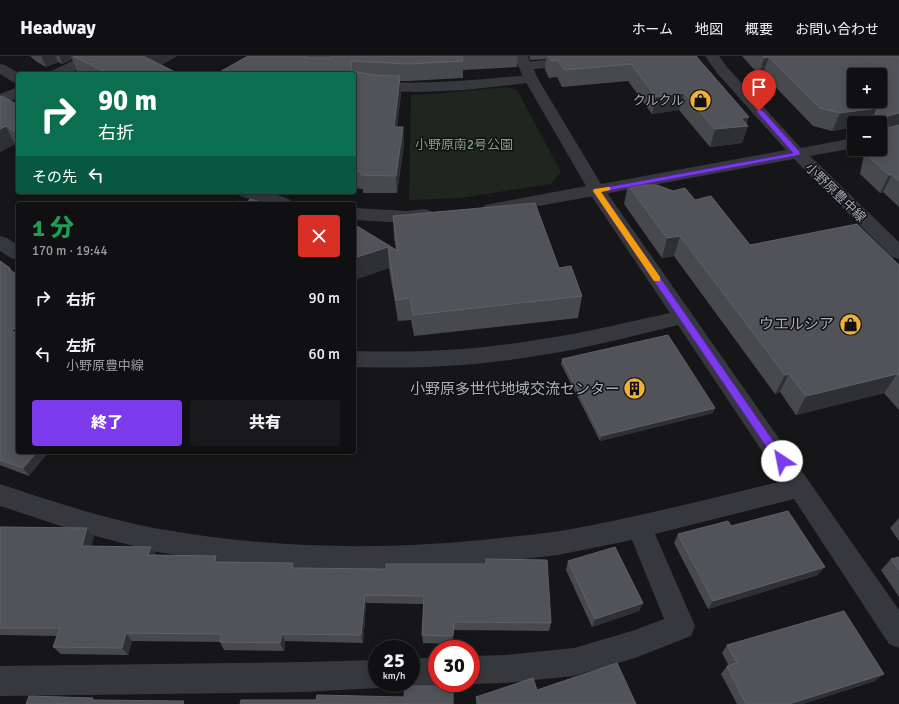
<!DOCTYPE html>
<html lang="ja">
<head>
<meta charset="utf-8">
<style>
	:root { --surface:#101012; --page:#19191b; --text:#f1f3f6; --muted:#9c9d9f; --line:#303032; --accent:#7c3aed }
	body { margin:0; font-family:Signika,"Noto Sans JP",sans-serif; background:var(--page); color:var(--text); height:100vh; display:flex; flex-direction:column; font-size:15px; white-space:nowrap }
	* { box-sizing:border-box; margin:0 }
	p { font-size:13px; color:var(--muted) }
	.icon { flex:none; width:22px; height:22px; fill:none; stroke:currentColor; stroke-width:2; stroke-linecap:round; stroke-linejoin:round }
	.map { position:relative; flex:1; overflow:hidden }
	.side { position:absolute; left:16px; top:146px; width:340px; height:252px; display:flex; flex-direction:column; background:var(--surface); border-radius:4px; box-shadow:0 2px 10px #0003,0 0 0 1px var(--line) }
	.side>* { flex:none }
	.hud { position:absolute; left:16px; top:16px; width:340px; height:122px; border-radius:4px; box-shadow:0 2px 10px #0003,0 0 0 1px var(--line); background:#0b6e4f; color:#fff; overflow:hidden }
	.tools { position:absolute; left:847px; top:12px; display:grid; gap:8px }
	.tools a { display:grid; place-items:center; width:40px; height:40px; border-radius:4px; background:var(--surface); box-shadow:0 2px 10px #0003,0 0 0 1px var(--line); font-size:20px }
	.speed { position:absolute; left:368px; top:584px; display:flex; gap:8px; font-size:20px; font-weight:700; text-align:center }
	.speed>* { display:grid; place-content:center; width:52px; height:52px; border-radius:50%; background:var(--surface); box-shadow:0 2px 10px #0003,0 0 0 1px var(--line); line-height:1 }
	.speed small { font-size:10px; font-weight:400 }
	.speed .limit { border:6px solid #d22; background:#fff; color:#111 }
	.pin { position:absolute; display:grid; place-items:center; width:34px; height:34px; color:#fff; margin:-41px -17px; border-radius:50% 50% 50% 0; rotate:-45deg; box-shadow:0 0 4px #0007 }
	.pin .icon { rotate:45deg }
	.me { position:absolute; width:44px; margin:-22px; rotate:326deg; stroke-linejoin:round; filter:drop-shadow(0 0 3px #0008) }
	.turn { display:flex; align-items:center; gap:14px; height:84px; padding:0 16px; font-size:18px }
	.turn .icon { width:52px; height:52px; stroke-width:2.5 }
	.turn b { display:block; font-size:28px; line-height:34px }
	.then { display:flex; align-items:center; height:38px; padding:0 16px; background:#0003; gap:8px; font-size:15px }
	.round { display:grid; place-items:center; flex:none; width:42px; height:42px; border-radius:4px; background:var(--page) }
	.head { display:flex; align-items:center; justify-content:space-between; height:68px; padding:0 16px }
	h1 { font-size:24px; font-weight:800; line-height:30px; color:#1e9e55 }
	.button { display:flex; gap:8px; margin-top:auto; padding:8px 16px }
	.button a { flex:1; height:46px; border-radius:4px; background:var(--accent); color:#fff; font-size:16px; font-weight:800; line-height:46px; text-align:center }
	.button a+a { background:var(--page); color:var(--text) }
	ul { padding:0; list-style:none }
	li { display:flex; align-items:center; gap:12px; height:56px; padding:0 16px }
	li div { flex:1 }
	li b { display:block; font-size:15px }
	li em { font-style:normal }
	header { display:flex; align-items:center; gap:24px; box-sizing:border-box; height:56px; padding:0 20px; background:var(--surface); border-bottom:1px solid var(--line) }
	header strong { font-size:19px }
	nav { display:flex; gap:22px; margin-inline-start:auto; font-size:14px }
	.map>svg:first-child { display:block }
</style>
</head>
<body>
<header>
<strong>Headway</strong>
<nav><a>ホーム</a><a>地図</a><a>概要</a><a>お問い合わせ</a></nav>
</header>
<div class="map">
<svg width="899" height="648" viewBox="0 0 899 648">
	<rect width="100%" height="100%" fill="#161618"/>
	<path fill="#1e261f" d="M507,31L517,34L561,116L551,128L460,142L409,144L411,39L432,38Z"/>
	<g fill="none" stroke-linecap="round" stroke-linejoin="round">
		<path fill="#37383d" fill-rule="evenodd" d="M83,0H102L100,3L68,18H49L51,15Z
			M576,1L581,2L583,5L581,8L525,14L520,13L518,10L520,7L525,6Z
			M531,19L536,20L538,23L536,26L465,34L420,36L376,35L354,31V23C413,31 472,24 531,19Z
			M597,130L603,131L899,554V592L889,588L794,443L655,478L695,570L691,580L635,602L574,620L506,627L471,628L468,627H471V600L506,599L574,592L635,574L664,563L632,484L558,499L445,512L318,514L232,508L152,495L73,474L0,450V428C51,445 102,462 154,472C268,493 385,495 500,482C520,480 540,478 560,475C635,462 708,443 782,425L678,269C633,280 588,292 542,299C480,310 417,313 354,311V295C417,297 480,294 542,283C585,277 627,266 670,257L588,135L591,131Z
			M0,180L7,182L18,189V204L11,202L0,195Z
			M437,601V627H443C430,632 414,633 401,627H411V603Z
			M377,604V627H388L377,632L305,636L0,640V610L305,606Z"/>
		<path fill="#37383d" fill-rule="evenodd" d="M514,0H528L538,23L601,128L786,94L717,17L705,0H719L727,11L801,92L854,82V92L810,100L899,186V203L892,201L794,103L491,159L485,157L482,153L485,149L586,130L524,23Z
			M0,8L5,9L20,18H18V27L13,26L0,18Z
			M18,31V42L0,49V38Z
			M237,136C251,136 286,136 294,148H266L240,140Z
			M354,152L407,155L425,153L431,155L434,159L431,163L407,167L354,164Z"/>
	</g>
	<path fill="#47494d" d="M30,0H177L161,9L179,18H82L77,15L72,3L62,8L58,6L46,11L37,6Z
		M248,0H518L517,11L463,14V22L409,25H400L401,37L397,71H403L404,89L397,137H363V133L354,132V18Z
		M529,0H696L748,70L742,87L710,91L679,54L652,58L628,25L562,31L557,21L549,22L545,14L546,3L531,4Z
		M742,0H899V151L883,136L880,137L860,118L865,93H880V67H854V71L832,75L813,70L763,18L759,19Z
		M0,41L18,49V90L15,88L0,96Z
		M628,129L695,144L750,189L899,209V354L884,337L796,359L780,336L775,338L674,200L662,202L624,148Z
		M393,160L559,212L582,240L578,262L414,280L411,264L398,265L389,212L354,224V169L396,194L394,182Z
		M0,205L10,212L13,216L29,420L0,409Z
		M562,303L713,357L600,385L561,308Z
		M899,462V485L890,472Z
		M731,470L818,519L708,553L674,487L678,478Z
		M0,471L87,472L94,481L91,490L151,491L156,499L219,506L293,507L294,512L386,513L485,508L486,503L551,567L549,575L453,574V588L423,587L422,579L424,548L366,547L363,587L285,585L284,595L224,594L220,586L132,585L128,599L61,598L53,591L57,580L0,579Z
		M899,501V541L881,514L891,503Z
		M568,505L643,547L639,555L592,571L566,514Z
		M727,589L875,625L803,648H737L721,618L727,610H729L722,597Z
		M537,634L636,648H476V641Z"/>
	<path fill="#2f3033" d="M41,0H56L58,6L46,11Z
		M59,0H71L72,3L62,8Z
		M142,0H177L147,16Z
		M769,1L763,18L759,19L764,2Z
		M400,20L401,37L395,89L394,71Z
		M684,37L679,54L652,58L656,41Z
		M877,52L870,67H854V71L832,75L840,57Z
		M899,57V73L880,77L887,60Z
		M749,61L746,70H748L742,87L710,91L715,73L741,62Z
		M6,70L15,88L0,96V73Z
		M403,71L404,89L397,137L396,120Z
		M889,119H892L883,136L880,137Z
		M680,180L674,200L662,202L667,182Z
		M388,191L389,212L354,224V202Z
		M18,270V282L11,275Z
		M789,318L780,336L775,338L785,319Z
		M897,318L884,337L796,359L806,340Z
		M715,352L713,357L600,385L601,380Z
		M37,396H49L29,420L23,412Z
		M87,472L94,481L88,499L82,490Z
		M151,491L156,500L148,499Z
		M216,500L220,509L215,506Z
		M825,511L818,519L708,553L713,545Z
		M365,539L366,547L363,587L361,579Z
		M643,547L639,555L592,571L595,563Z
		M126,577L132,585L128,599L122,592Z
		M282,578L285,585L284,595L280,587Z
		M884,618L875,625L803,648H789Z"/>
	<path fill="#525359" stroke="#5f6168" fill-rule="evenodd" d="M73,0H143L179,18H109Z
		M248,0H303L309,2H331L330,0H462L463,5L408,8L351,5L352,15L374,19L400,20L394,71H403L396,120L361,119L362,116L354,115V18H216Z
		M548,0H696L749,61L741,62L748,70L715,73L684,37L656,41L631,8L564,14L558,4L551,5Z
		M763,0H899V57L887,60L888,72L899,69V125L892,119H889L869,101L870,93H880V67H874L877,52L840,57L820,52L769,1L764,2ZM854,19H880V45H854Z
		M2,40L18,49V77L6,70L0,73V41Z
		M628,129H657L673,135L685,132L695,144L711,140L750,189L857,168L899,209V320L897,318L806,340L789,318L785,319L680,180L667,182Z
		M250,143L268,148H236L239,145L246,147Z
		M270,146L279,148H268Z
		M535,147L559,212L571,210L582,240L413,259L410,242L396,244L388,191L354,202V169L357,170L398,195L393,160Z
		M0,205L10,212L8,213L18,219V270L11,275L18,278V396H37L23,412L0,404Z
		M668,279L715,352L601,380L562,303Z
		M788,455L825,511L713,545L678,478L728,465L731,470Z
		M0,471L87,472L82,490L151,491L148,499L216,500L215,506L293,507L292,512L386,513V508H486V503L547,504L551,567L454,566L453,580L422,579L424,540L365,539L361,579L282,578L280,587L220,586L222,578L126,577L122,592L53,591L60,572H0Z
		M615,491L643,547L595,563L568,505Z
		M899,501V514L891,503Z
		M844,555L884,618L789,648H746L727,610L737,607L727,589Z
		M617,607L636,648H479L476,641L533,622L537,634Z
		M405,630H453V648H240L241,644H316L317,639L404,641Z
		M29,640L93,642L92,644L184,645L183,648H26Z"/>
	<path fill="#7c3aed" stroke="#51269a" d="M757,54H762L800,96V99L601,136L785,402L787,405L785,408L782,409L778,408L593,135L597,133L793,97L757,56Z"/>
	<path fill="#f59e0b" d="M608,131H610V134L601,136L660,221V225H654L593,135L594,133Z"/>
	<defs>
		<symbol id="shop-disc" viewBox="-11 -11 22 22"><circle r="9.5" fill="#f2b134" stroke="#111113"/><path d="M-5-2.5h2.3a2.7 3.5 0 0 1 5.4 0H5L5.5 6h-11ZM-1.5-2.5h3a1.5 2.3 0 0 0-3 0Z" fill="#111"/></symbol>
		<symbol id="building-disc" viewBox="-11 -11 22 22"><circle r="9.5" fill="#f2b134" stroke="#111113"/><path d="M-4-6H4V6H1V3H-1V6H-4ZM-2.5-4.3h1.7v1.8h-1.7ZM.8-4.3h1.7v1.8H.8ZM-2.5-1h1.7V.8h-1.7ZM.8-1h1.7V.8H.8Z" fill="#111"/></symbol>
	</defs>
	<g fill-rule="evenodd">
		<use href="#shop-disc" x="688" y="32" width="25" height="25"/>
		<use href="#shop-disc" x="838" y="256" width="25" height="25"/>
		<use href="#building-disc" x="622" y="320" width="25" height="25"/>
	</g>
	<g text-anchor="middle" stroke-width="3" stroke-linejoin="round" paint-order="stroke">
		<g font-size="13" fill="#a8adb8" stroke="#111113" text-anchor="end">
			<text x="684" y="49">クルクル</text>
		</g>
		<g font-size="13" fill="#7fa381" stroke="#111113">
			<text x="464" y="93">小野原南2号公園</text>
		</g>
		<g font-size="13" fill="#a8adb8" stroke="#111113">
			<text transform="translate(836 136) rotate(44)" y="5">小野原豊中線</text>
		</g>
		<g font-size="15" fill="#a8adb8" stroke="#111113" text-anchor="end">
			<text x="834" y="273">ウエルシア</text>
			<text x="620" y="338">小野原多世代地域交流センター</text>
		</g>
	</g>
</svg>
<div class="tools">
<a>+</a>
<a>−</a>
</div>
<div class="speed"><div>25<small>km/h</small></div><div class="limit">30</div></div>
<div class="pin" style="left:759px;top:55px;background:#d93025"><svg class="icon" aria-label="arrive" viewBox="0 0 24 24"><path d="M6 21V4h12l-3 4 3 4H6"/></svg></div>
<svg class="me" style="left:782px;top:405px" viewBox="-20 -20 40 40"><circle r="19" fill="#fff"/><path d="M0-13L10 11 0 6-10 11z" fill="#7c3aed"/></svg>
<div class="hud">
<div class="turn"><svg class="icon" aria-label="right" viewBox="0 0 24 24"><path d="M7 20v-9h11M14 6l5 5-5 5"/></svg><div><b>90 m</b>右折</div></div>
<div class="then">その先<svg class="icon" aria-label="left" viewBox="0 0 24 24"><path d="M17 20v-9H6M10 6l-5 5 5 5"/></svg></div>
</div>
<section class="side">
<div class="head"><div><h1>1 分</h1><p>170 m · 19:44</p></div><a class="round" style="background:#d93025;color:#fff"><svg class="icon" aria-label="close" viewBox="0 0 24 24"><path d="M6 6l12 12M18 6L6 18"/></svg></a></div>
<ul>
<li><svg class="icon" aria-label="right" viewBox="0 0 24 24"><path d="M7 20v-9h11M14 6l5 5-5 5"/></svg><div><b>右折</b></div><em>90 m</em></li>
<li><svg class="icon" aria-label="left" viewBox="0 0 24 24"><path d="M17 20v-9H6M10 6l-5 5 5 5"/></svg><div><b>左折</b><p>小野原豊中線</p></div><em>60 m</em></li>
</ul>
<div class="button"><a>終了</a><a>共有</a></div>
</section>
</div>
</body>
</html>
